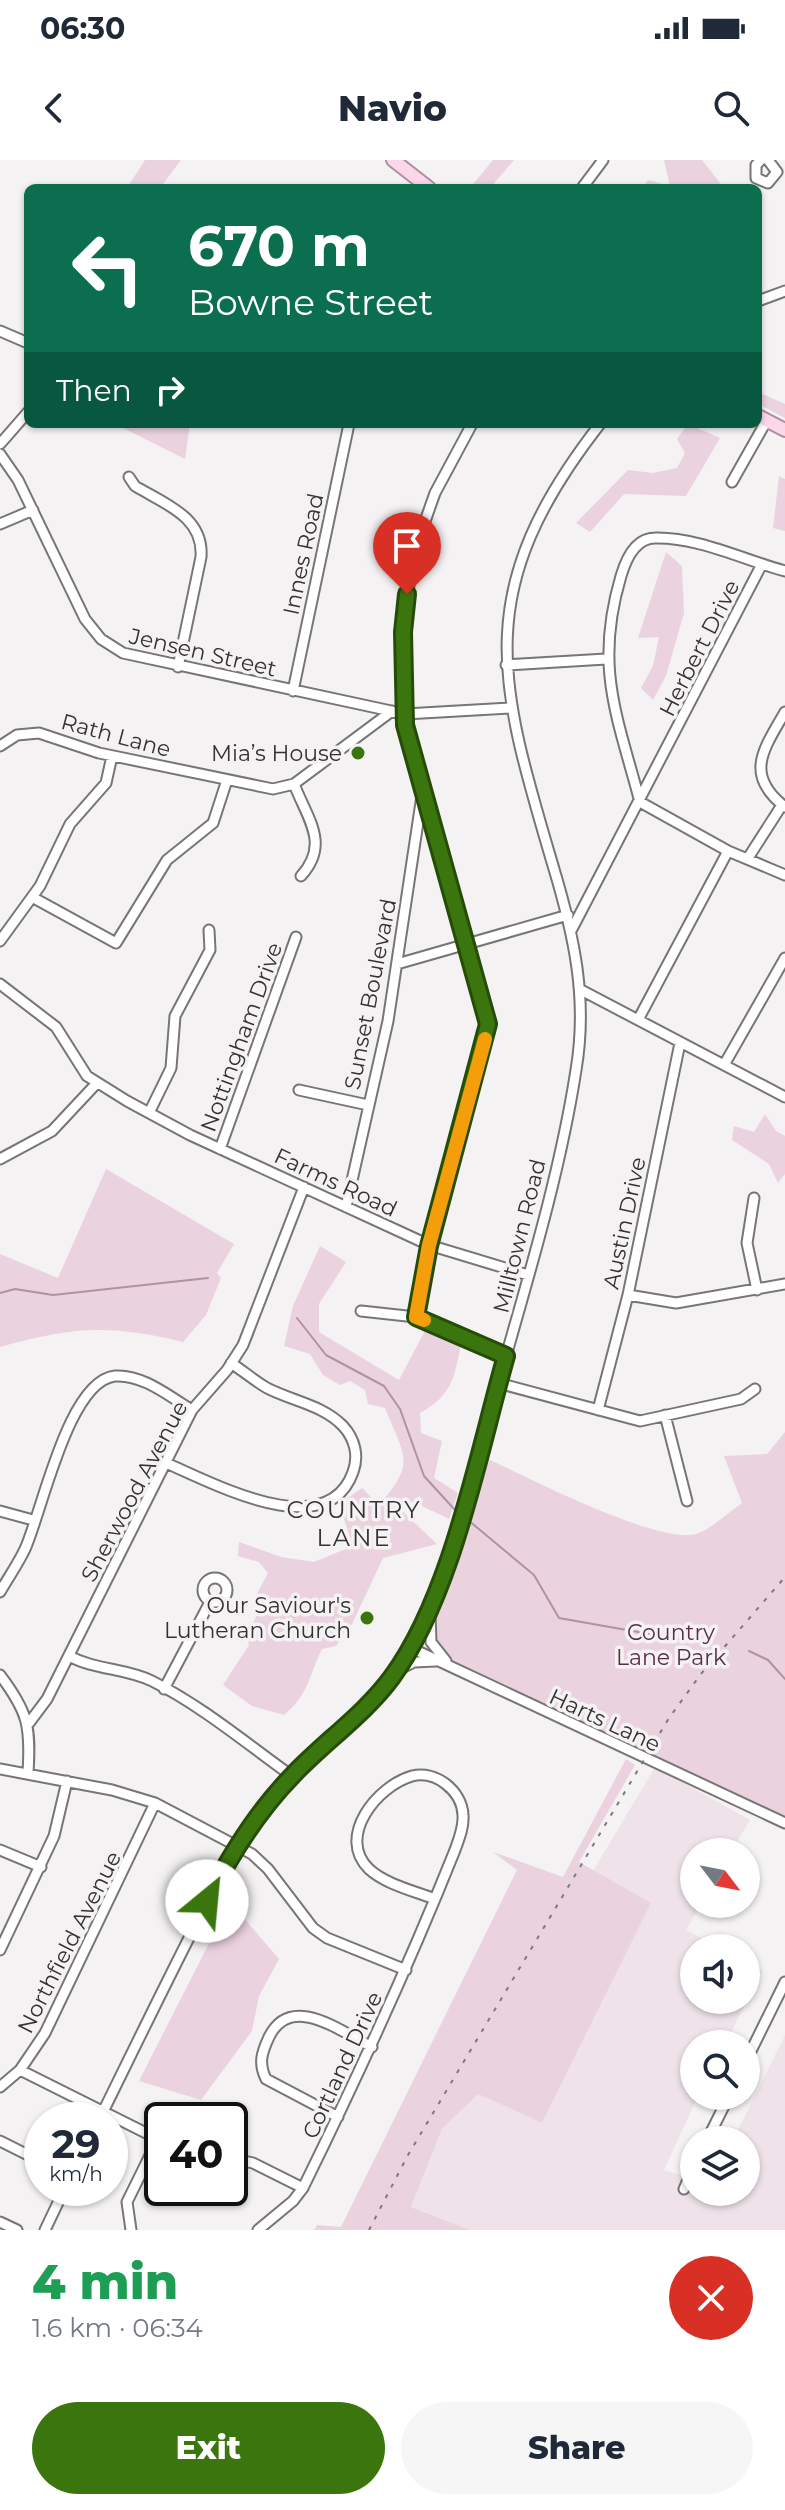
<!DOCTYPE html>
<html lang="en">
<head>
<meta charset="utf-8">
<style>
	:root { --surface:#fff; --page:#f6f6f7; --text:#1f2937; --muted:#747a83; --accent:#3a760d }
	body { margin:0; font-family:Montserrat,sans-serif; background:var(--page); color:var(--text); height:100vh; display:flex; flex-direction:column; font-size:30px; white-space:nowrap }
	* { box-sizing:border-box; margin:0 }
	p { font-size:26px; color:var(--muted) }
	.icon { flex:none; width:44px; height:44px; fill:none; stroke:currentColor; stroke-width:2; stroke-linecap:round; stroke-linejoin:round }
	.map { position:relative; height:2070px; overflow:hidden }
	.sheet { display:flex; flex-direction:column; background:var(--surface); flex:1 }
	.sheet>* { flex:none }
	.hud { position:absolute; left:24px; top:24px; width:738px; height:244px; border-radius:12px; box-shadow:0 2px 6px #0004; background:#0b6e4f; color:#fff; overflow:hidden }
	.needle { width:52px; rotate:122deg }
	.buttons { position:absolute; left:680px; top:1678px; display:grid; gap:16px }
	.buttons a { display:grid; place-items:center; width:80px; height:80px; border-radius:50%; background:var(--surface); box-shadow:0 2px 6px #0004; font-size:40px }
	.speed { position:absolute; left:24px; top:1942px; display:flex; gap:16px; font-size:40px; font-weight:700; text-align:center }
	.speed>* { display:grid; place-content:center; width:104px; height:104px; border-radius:50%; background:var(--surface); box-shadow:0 2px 6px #0004; line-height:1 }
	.speed small { font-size:20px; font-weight:400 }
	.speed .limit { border:4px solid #111; border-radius:12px; background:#fff; color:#111 }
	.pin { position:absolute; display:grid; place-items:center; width:68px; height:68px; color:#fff; margin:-82px -34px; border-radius:50% 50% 50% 0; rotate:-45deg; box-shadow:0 0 8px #0007 }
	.pin .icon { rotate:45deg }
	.me { position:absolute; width:88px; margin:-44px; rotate:28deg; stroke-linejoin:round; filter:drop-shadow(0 0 6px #0008) }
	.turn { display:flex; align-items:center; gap:28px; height:168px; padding:0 32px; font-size:36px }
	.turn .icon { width:104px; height:104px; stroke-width:2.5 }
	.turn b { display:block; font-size:56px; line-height:68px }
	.then { display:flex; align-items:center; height:76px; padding:0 32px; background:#0003; gap:16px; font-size:30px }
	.round { display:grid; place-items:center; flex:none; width:84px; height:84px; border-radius:42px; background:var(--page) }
	.head { display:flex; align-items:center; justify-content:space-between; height:136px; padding:0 32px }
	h1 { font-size:48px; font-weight:800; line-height:60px; color:#1e9e55 }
	.cta { display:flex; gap:16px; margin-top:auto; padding:16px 32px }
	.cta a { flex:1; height:92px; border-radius:48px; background:var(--accent); color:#fff; font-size:32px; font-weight:800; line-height:92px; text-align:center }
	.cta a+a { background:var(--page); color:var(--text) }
	.status { display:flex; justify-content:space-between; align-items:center; height:56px; padding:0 40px; background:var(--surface); direction:ltr }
	.status svg { height:22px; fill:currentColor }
	header { display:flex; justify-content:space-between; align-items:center; height:104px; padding:0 32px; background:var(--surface); font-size:36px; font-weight:800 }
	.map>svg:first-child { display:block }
</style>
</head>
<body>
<div class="status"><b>06:30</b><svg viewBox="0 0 49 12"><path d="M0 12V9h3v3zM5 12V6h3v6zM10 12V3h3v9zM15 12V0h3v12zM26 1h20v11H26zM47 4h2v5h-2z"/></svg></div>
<header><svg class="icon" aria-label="back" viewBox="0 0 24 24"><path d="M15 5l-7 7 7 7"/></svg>Navio<svg class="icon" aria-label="search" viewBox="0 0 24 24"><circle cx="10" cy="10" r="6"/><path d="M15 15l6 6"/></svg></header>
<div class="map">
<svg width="785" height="2070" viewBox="0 0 785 2070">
	<rect width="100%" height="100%" fill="#f5f2f3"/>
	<path fill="#efe3e9" d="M655,1607L750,1660L731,1692H694V1744H701L686,1770L720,1788H694V1840H746V1802L762,1811L725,1884H694V1936H698L664,2010L694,2019V2032H746V1980H733L785,1875V2070H470L411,2047L442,1969L478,1934L542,1963L651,1743L593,1711Z"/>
	<path fill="#ead2de" d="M145,0H181L160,28H127Z
		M493,0H514L490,28H470Z
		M664,0H702L724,28H642L648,20L670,26Z
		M758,232L785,244V258L758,244Z
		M115,264H190L185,299Z
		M688,264L720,278L686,336L624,334L590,372L576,363L628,310L653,313L677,308L685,293L677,279Z
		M779,316L785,319V371L773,368Z
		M666,392L682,406L684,453L666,516L653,540L641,528L653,506L659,477L638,478Z
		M765,954L776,971L785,976V1014L778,1023L769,1004L732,980L734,966L754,972Z
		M106,1009L234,1084L217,1113L221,1118L206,1155L183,1182C109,1164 73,1167 0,1187V1094L58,1118Z
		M320,1086L346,1102L319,1144V1172L399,1220L427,1167L461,1185C454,1219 451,1236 420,1253L421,1273L442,1281L434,1318L458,1333L449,1359L422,1346L420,1336L401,1350L437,1384L383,1398L352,1464L336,1486L322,1489C308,1517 310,1533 284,1555L252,1546L223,1525L249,1485L247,1476L261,1446L257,1434L268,1413L259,1402L238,1396L239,1382L281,1397L314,1402L353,1386L339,1344L362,1328L379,1345C417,1302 404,1296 385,1248L368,1244L365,1230L350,1221L340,1225L323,1215L310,1194L284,1186L293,1146Z
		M785,1272V1659L458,1511L431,1482L432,1444L478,1294C518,1313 657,1385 696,1374C711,1369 729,1352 742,1343L724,1296L767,1294Z
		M626,1599L635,1605L579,1702L651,1743L542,1963L478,1934L442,1969L411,2047L470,2070H314L317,2065L341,2067L517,1710L493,1692L563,1717Z
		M230,1742L279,1799L259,1836L252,1871L201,1940L139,1921Z"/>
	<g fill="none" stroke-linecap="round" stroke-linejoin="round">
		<path stroke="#b191a2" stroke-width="2" d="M0,1133L15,1129L53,1135L208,1118
			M297,1158L326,1195L384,1226L400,1249L424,1316L455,1350
			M468,1360L534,1415L559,1458L706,1484
			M749,1491L768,1500L785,1519"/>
		<defs>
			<path id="minor" d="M761,0L756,5V18L768,23L777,12L768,0
				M582,28L603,0
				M758,141L785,131
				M0,171L28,183
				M0,284L28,252
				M0,294L18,320L85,459L101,479L123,493L405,554L510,548
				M129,317L135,326C165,344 204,357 201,397L178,507
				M732,322L767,260
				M0,364L33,350
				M785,411C744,400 698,377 655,378C636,378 626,399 621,416C594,507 617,555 640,642L728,691L785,715
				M506,505L606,499
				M293,531L349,264
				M785,552C763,590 744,615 785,647
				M0,586L17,575L39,573L99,593L273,629L294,624L392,551
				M294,624C308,660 330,684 301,716
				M748,698L782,645
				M32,737L116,783L167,700L213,663L227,620
				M572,769L762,404
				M0,781L40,726L70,664L106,623L112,596
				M397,804L568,755
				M0,824L56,867L87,916L127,941L190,975L429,1085L528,1115
				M581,830L785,937
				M639,858L728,691
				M724,905L785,798
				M299,930L368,945
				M149,953L171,908L175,856L210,790L209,770
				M220,989L296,777
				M0,999L52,971L96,924
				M754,1038L747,1083L757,1130
				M346,1047L388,861L423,629
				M628,1135L676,1143L785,1124
				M361,1151L416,1157L506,1196
				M416,1157L429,1085L488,864L405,565L403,472L407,434L423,367L435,333L472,264
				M498,1223L640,1261L741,1239L755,1229
				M598,1250L628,1135L680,883
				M665,1255L687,1341
				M166,1303C211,1322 327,1386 353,1312C359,1296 355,1279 343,1266C323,1245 292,1241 267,1228C255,1221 243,1211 231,1203
				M0,1351L33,1360
				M203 1430a12 12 0 1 1 24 0a12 12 0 1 1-24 0Z
				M0,1432C8,1418 18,1404 25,1389C42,1352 68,1221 115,1216C143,1214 170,1237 192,1250
				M430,1454L431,1482L446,1501
				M411,1488L785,1663
				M69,1496C95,1510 125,1508 152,1521C202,1546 247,1584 292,1616
				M400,1509L414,1502L436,1501
				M0,1515C28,1552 31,1566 28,1613
				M164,1529L210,1442
				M29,1563L47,1539L192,1250L227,1210L243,1185L304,1027
				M0,1609L112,1630L155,1643L252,1694L268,1709L313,1768L327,1778L406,1810
				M0,1690L41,1707
				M0,1790L54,1676L67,1621
				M746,1901L785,1822
				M20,1910L162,1981
				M0,1927L20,1910L45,1873L155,1643
				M338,1957L266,1919C258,1903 262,1892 269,1877C291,1832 341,1872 372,1887
				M99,1960C129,1899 159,1837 190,1776C210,1735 229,1691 258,1655C305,1597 371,1555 409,1491C450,1419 467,1332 490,1253C521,1140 558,1026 576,910C588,839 574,776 554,709C498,520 470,431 600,264
				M707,1980L729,1936
				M0,1981L42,2002
				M230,1998L253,2003L303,2028
				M684,2029L694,2006
				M0,2062L17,2070
				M45,2070L65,2028
				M131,2070L127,2042L158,1979
				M258,2070L293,2041L303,2028C358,1916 409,1805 455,1690C459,1679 464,1667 463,1655C462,1631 436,1610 412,1616C377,1626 336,1677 369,1709C385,1724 414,1731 435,1739"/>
			<path id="major" d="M393,0L429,28
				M758,256L785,270"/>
		</defs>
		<use href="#minor" stroke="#787576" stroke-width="13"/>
		<use href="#major" stroke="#b48ca2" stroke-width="16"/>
		<use href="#minor" stroke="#fff" stroke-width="9"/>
		<use href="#major" stroke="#fbd7eb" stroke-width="12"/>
		<path stroke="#7d7a7b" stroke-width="2" stroke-dasharray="4 8" stroke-linecap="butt" d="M369,2070L408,1995L669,1558L701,1514L785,1417"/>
	</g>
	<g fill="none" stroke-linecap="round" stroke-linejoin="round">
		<defs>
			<path id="route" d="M207,1741C230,1695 256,1653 292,1616C324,1582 365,1554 392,1517C452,1435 478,1294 506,1196L416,1157L429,1086L488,864L405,565L403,472L407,434"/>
		</defs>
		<use href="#route" stroke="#264d08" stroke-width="20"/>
		<use href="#route" stroke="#3a760d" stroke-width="14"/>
		<path stroke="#f59e0b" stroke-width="14" d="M424,1160L416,1157L429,1085L485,879"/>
	</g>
	<g fill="#3a760d" stroke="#f5f2f3" stroke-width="3">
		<circle cx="358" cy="593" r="8"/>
		<circle cx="367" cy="1458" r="8"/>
	</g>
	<g text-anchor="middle" stroke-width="7" stroke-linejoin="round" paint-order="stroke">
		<g font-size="22" fill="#343233" stroke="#f5f2f3">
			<text transform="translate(303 394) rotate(-78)" y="8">Innes Road</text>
			<text transform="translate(699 488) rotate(-63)" y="8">Herbert Drive</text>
			<text transform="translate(203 492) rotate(13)" y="8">Jensen Street</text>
			<text transform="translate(116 575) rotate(15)" y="8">Rath Lane</text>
			<text transform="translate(370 834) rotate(-79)" y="8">Sunset Boulevard</text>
			<text transform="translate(241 877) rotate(-70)" y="8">Nottingham Drive</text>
			<text transform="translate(336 1022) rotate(25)" y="8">Farms Road</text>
			<text transform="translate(624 1063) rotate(-78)" y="8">Austin Drive</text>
			<text transform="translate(519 1076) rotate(-76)" y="8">Milltown Road</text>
			<text transform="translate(134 1331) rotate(-62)" y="8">Sherwood Avenue</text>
			<text transform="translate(605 1560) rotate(25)" y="8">Harts Lane</text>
			<text transform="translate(69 1782) rotate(-63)" y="8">Northfield Avenue</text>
			<text transform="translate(342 1905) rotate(-65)" y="8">Cortland Drive</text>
		</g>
		<g font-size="22" fill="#343233" stroke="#f5f2f3" text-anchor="end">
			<text x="342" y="601">Mia’s House</text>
			<text x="351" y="1453">Our Saviour's<tspan x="351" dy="25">Lutheran Church</tspan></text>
		</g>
		<g font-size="22" fill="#5a2e47" stroke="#f5f2f3">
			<text x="671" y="1480">Country<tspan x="671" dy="25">Lane Park</tspan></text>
		</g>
		<g font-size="24" letter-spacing="2" fill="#343233" stroke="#f5f2f3">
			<text x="354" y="1358">COUNTRY<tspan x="354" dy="28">LANE</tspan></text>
		</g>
	</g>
</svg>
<div class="buttons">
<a><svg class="needle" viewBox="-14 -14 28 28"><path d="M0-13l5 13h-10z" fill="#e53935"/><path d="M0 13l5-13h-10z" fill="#747a83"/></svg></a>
<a><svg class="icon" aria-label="sound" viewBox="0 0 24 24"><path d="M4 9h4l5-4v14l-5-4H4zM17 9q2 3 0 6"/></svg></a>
<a><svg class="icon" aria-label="search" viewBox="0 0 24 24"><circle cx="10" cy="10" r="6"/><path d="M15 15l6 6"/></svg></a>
<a><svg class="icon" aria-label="layers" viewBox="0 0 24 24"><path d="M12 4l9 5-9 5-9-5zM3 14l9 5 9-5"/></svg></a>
</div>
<div class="speed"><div>29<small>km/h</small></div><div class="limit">40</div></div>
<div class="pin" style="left:407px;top:434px;background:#d93025"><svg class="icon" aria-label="arrive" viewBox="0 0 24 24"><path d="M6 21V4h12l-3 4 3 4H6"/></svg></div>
<svg class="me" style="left:207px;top:1741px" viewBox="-20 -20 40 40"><circle r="19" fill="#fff"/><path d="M0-13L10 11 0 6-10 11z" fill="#3a760d"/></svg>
<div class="hud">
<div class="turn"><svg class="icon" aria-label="left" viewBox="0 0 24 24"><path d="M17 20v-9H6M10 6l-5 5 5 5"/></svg><div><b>670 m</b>Bowne Street</div></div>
<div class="then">Then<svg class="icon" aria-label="right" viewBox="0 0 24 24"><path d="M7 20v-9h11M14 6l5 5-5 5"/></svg></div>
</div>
</div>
<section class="sheet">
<div class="head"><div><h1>4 min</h1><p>1.6 km · 06:34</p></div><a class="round" style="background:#d93025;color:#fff"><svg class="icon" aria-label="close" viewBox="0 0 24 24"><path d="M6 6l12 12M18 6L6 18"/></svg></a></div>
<div class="cta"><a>Exit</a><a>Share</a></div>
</section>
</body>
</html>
